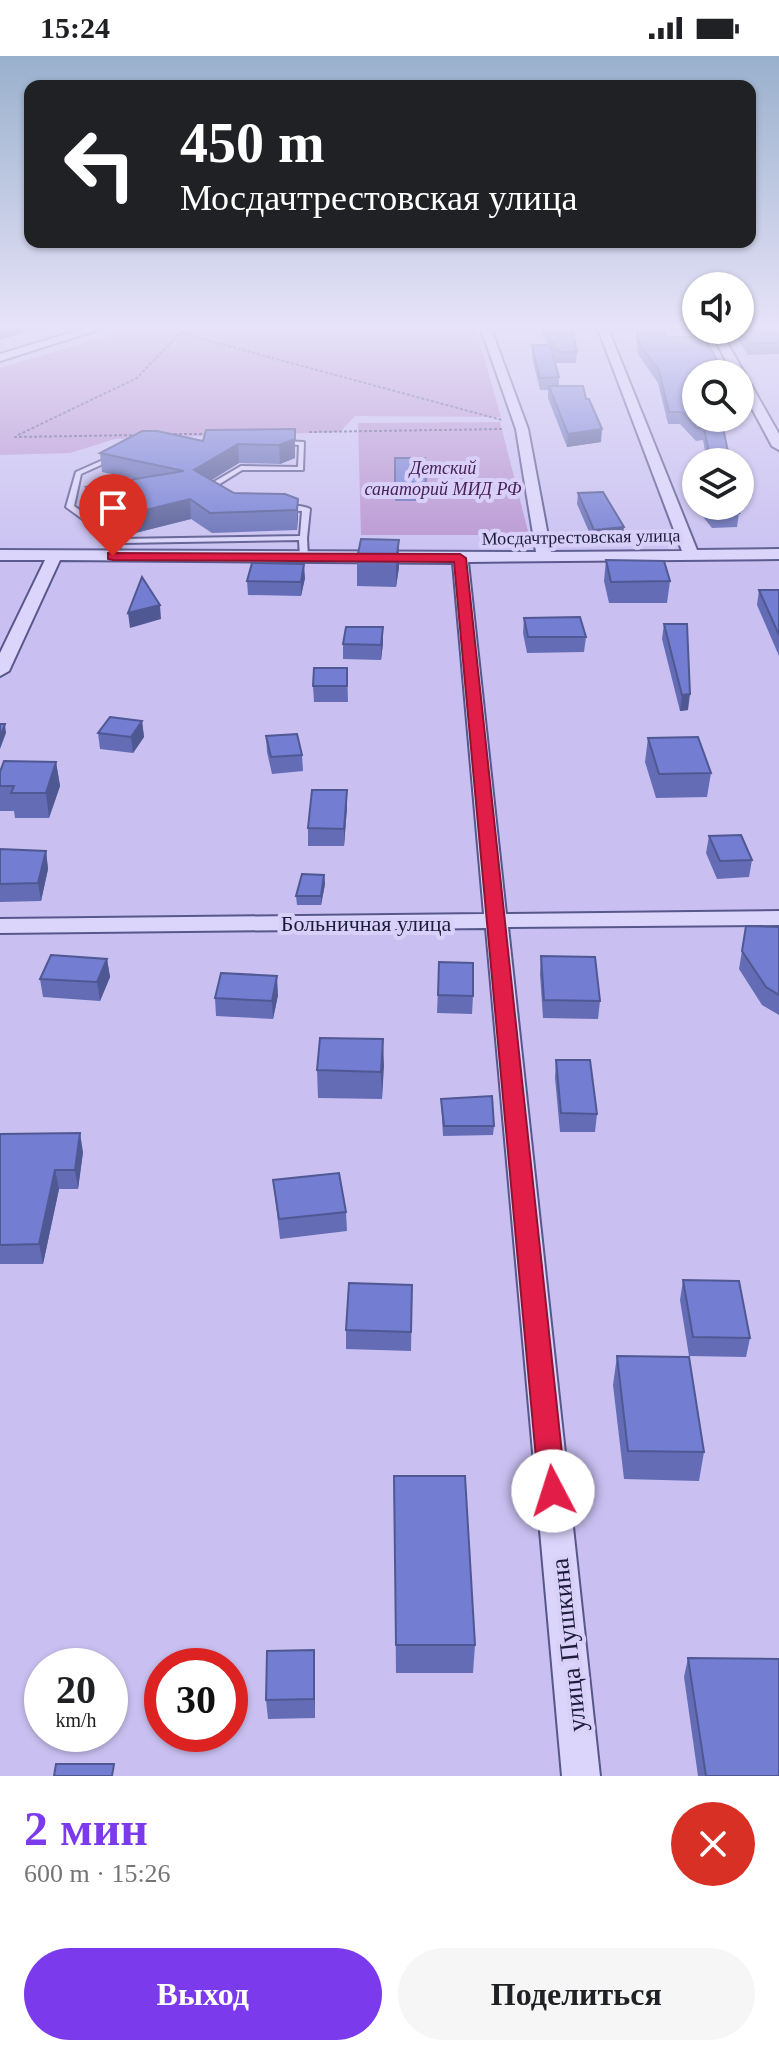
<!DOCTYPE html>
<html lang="ru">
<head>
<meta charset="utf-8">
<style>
	:root { --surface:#fff; --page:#f6f6f6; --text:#202124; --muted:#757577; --accent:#7c3aed }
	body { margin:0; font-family:"Times New Roman",serif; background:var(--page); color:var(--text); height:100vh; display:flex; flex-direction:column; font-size:30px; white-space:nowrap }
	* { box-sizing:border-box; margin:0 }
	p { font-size:26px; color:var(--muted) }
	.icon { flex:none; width:44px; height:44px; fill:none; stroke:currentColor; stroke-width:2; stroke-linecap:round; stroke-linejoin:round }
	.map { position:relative; height:1720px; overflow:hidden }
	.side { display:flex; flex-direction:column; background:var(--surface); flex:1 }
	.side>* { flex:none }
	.hud { position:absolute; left:24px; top:24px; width:732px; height:168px; border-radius:16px; box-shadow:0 2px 6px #0004; background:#202124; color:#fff; overflow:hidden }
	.fabs { position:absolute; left:682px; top:216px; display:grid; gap:16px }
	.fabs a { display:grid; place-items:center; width:72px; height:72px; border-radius:50%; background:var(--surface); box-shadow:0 2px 6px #0004; font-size:40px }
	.speed { position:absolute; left:24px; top:1592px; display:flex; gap:16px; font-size:40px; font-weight:700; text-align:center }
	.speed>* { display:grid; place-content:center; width:104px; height:104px; border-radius:50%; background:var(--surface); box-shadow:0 2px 6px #0004; line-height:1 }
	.speed small { font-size:20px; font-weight:400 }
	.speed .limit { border:12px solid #d22; background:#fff; color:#111 }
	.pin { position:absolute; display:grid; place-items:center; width:68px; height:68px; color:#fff; margin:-82px -34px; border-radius:50% 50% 50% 0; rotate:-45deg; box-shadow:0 0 8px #0007 }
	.pin .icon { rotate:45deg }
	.me { position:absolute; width:88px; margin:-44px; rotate:355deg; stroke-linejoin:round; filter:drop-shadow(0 0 6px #0008) }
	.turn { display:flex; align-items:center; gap:28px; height:168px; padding:0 24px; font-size:36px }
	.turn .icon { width:104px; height:104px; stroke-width:2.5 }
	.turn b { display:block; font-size:56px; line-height:68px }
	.round { display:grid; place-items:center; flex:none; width:84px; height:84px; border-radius:42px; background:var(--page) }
	.headline { display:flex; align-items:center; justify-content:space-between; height:136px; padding:0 24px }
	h1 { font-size:48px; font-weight:800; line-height:60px; color:var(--accent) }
	.primary-button { display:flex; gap:16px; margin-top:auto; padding:16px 24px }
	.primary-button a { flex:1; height:92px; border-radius:48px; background:var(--accent); color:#fff; font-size:32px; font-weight:800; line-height:92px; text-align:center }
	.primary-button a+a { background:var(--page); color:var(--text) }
	.status { display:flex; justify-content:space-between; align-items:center; height:56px; padding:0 40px; background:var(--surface); direction:ltr }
	.status svg { height:22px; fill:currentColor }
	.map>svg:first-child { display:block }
</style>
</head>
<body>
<div class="status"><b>15:24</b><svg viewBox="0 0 49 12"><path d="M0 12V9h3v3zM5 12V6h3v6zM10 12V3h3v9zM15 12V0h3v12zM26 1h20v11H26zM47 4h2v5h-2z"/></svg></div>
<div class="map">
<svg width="779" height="1720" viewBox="0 0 779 1720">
	<rect width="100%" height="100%" fill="#c9c0f1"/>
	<path fill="#b793d0" d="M140,270H475L501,361L355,360L340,376L115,383L70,397L0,399V312Z
		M500,366L529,479H361L358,367Z"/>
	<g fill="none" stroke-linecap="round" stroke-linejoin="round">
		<defs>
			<path id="service" d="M282,385L304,386L303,414H242L218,429L222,437L216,438L211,428L212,427L241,410L298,411L299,389L280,388V386Z
				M112,400L114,401V403L81,418L74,450L120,483L300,480L302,455L283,454L279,452C286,448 303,449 310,453L307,482L308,501L304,503L300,501L299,484L121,487L116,502H110L109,500L114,486L66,451L76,416Z"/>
			<path id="minor" d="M93,270H110L0,305V298Z
				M480,270H490L528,373L551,496L682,495L597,270H607L697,494L779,493V503L468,506L506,858L779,855V869L508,871L600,1720H562L486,872L0,877V863L484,858L453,507L60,504L9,615L0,620V597L45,504H0V494L536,496L516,373Z
				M710,274H720L779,378V394L772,390L740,330V318H733Z"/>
		</defs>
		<use href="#service" stroke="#57578b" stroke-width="4"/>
		<use href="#minor" stroke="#57578b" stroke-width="4"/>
		<path stroke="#57578b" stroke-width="2" stroke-dasharray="3 2" stroke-linecap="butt" d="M180,277L502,364
			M309,376L504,373
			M169,378H208
			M18,379L137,322L180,277L193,270
			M14,381L140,379"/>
		<use href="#service" fill="#dbd4fb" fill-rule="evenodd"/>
		<use href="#minor" fill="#dbd4fb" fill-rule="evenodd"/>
	</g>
	<path fill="#636cb5" d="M542,270H572L577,296L576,307H556L553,300L559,321V330L586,343L601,386L567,391L548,342V334H540L532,301V289H548L541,276Z
		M635,270L666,281L696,318V362L730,406H707L703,384L696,385L680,368H668L658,327L638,298Z
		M779,270V298L748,299L732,274Z
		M295,373V402L280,408L239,407L212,424L234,437L298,443L297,474L212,477L191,463L123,480L88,451L86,431L134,423L102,416L100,397Z
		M395,402L426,431V445H395Z
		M578,437L623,482L593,485L577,448Z
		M696,439V450H733L739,457L737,471L712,472L695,451Z
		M399,484V511L396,531L357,530V503Z
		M606,504L670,525L667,547H609L604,525Z
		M305,522L301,540L248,539L247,525Z
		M759,534H779V600L757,549Z
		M524,562L586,581L584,596L527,597L523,577Z
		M664,568L688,654L680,655L662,583Z
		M383,587L381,604L343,603V588Z
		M347,612L348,646H314L313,630Z
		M142,665L144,681L133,697L100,693L98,677Z
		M266,680L302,699L303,715L272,718L267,696Z
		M648,682L711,717L707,741L656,742L645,706Z
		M56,706L60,730L49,762H15L14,755H0V716Z
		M347,734V751L344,790H308V772Z
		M709,780L752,804L749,821L717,823L706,797Z
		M0,793L46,795L48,813L41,845L0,846Z
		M324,819L325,828L321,849H297L296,840Z
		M746,870L779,871V959L762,949L739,913Z
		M541,900L600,945L598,963L543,962L540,918Z
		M107,903L110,921L100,945L43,941L40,923Z
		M439,906L473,940L472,958L437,957Z
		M278,939L273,963L216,960L215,942Z
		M383,983L382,1043L318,1042L317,1014Z
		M556,1004L597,1058L595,1076H560L555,1022Z
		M441,1043L494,1070L493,1079L443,1080Z
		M0,1078L83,1096L78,1133H59L43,1208H0Z
		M273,1124L346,1156L347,1175L280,1183Z
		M683,1224L750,1282L746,1301L689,1300L680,1244Z
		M412,1229L411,1295L346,1293V1274Z
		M617,1300L704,1396L699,1425L624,1423L613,1329Z
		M394,1420L475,1589L473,1617H396Z
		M314,1594L315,1662L268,1663L266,1644Z
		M688,1602L779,1720H698L684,1621Z"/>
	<path fill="#505893" d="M5,270H44L0,284V272Z
		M295,373V402L280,408L279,389Z
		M602,373L601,386L567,391L568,378Z
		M238,388L239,407L196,433L194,414Z
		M190,443L191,463L123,480L121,460Z
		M298,443V463L297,474V454Z
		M624,471L623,482L593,485L594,474Z
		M399,484V511L396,531V504Z
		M304,508L305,522L301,540V526Z
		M160,549L161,563L130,572L128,557Z
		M383,571V587L381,604V589Z
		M690,638L688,654L680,655L682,639Z
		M142,665L144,681L133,697L131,681Z
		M5,668L6,677L0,693V681Z
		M56,706L60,730L49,762L46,737Z
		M347,734V751L344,790V773Z
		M46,795L48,813L41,845L38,827Z
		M324,819L325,828L321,849V840Z
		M107,903L110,921L100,945L97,926Z
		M277,920L278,939L273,963L272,945Z
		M383,983L384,1010L382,1043L381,1016Z
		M80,1077L83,1096L78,1133L75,1114Z
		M55,1114L59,1133L43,1208L39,1188Z
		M314,1594L315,1613V1662L314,1643Z"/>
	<path fill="#737dd2" stroke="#505893" stroke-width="2" d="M544,270H572L577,296H557Z
		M637,270H663L666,281H704L725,318H696V362H717L723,371L730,406H711L704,372H697L682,356H669L659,315L639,287Z
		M740,270H779V287L750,288L740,273Z
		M532,289H550L559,321L540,322Z
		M549,330H583L586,343H589L602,373L568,378Z
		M295,373V383L279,389L238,388L194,414L234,437L285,438L298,443L297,454L210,457L190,443L121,460L86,431L184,415L100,397L142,375H157L203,385L206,374Z
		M395,402H425L426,431H395Z
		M603,436L624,471L594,474L578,437Z
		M707,450H733L739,457L714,458Z
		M361,483L399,484L396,504L357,503Z
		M606,504L664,505L670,525L611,526Z
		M252,507L304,508L301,526L247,525Z
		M142,521L160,549L128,557Z
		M759,534H779V579Z
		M580,561L586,581H528L524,562Z
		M664,568H687L690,638L682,639Z
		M346,571H383L381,589L343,588Z
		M314,612H347V630H313Z
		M110,661L142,665L131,681L98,677Z
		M0,668H5L0,681Z
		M297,678L302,699L271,701L266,680Z
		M698,681L711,717L659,718L648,682Z
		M4,705L56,706L46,737H11L14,730H0V716Z
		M312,734H347L344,773L308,772Z
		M741,779L752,804L720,805L709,780Z
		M0,793L46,795L38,827L0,828Z
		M302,818L324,819L321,840H296Z
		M746,870L779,871V939L766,931L742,895Z
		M51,899L107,903L97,926L40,923Z
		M541,900L595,901L600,945L544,944Z
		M439,906L473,907V940L438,939Z
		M221,917L277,920L272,945L215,942Z
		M320,982L383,983L381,1016L317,1014Z
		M556,1004H590L597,1058L561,1057Z
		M492,1040L494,1070H444L441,1043Z
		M80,1077L75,1114H55L39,1188L0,1189V1078Z
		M339,1117L346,1156L279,1163L273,1124Z
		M683,1224L739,1225L750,1282L693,1281Z
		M349,1227L412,1229L411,1276L346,1274Z
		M617,1300L689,1301L704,1396L628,1395Z
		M394,1420H465L475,1589H396Z
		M314,1594V1643L266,1644L267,1595Z
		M688,1602L779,1603V1720H706Z
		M56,1708H114L112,1720H54Z"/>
	<linearGradient id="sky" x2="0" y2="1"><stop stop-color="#99b0cc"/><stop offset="0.53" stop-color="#e7e3f9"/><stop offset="1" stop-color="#e7e3f9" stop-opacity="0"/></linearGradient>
	<rect width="779" height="511" fill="url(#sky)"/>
	<path fill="#e11d48" stroke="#92132f" stroke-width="2" d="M108,497L460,498L466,502L566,1435L562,1444L553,1447L543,1444L539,1435L454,506L113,504L108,503Z"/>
	<g text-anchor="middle" stroke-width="8" stroke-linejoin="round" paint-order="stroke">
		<g font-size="18" font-style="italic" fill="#492158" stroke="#d8d0f8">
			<text x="443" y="418">Детский<tspan x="443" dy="21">санаторий МИД РФ</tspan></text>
		</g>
		<g font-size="18" fill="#1c1d3a" stroke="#d8d0f8">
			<text transform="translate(581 481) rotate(-1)" y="6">Мосдачтрестовская улица</text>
		</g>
		<g font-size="22" fill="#1c1d3a" stroke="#d8d0f8">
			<text x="366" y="875">Больничная улица</text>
		</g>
		<g font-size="26" fill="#1c1d3a" stroke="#d8d0f8">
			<text transform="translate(568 1589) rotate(-96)" y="9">улица Пушкина</text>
		</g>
	</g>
</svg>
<div class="fabs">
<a><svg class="icon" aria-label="sound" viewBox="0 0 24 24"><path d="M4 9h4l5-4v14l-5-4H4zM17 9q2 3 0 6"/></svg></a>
<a><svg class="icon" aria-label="search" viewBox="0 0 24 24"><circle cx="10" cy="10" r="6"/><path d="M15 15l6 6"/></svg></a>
<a><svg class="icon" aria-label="layers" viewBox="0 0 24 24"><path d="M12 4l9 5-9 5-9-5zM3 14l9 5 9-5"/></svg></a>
</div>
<div class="speed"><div>20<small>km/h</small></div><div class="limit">30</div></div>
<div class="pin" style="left:113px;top:500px;background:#d93025"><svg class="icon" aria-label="arrive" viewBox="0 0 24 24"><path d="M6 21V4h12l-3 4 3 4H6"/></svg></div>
<svg class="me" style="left:553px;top:1435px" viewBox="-20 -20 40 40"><circle r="19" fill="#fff"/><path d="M0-13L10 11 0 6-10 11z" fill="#e11d48"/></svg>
<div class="hud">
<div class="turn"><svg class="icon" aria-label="left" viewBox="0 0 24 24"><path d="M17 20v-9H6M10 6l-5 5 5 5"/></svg><div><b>450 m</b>Мосдачтрестовская улица</div></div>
</div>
</div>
<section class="side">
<div class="headline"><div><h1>2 мин</h1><p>600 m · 15:26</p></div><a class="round" style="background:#d93025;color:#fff"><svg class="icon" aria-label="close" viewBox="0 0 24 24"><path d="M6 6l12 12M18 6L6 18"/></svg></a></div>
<div class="primary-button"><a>Выход</a><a>Поделиться</a></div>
</section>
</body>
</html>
